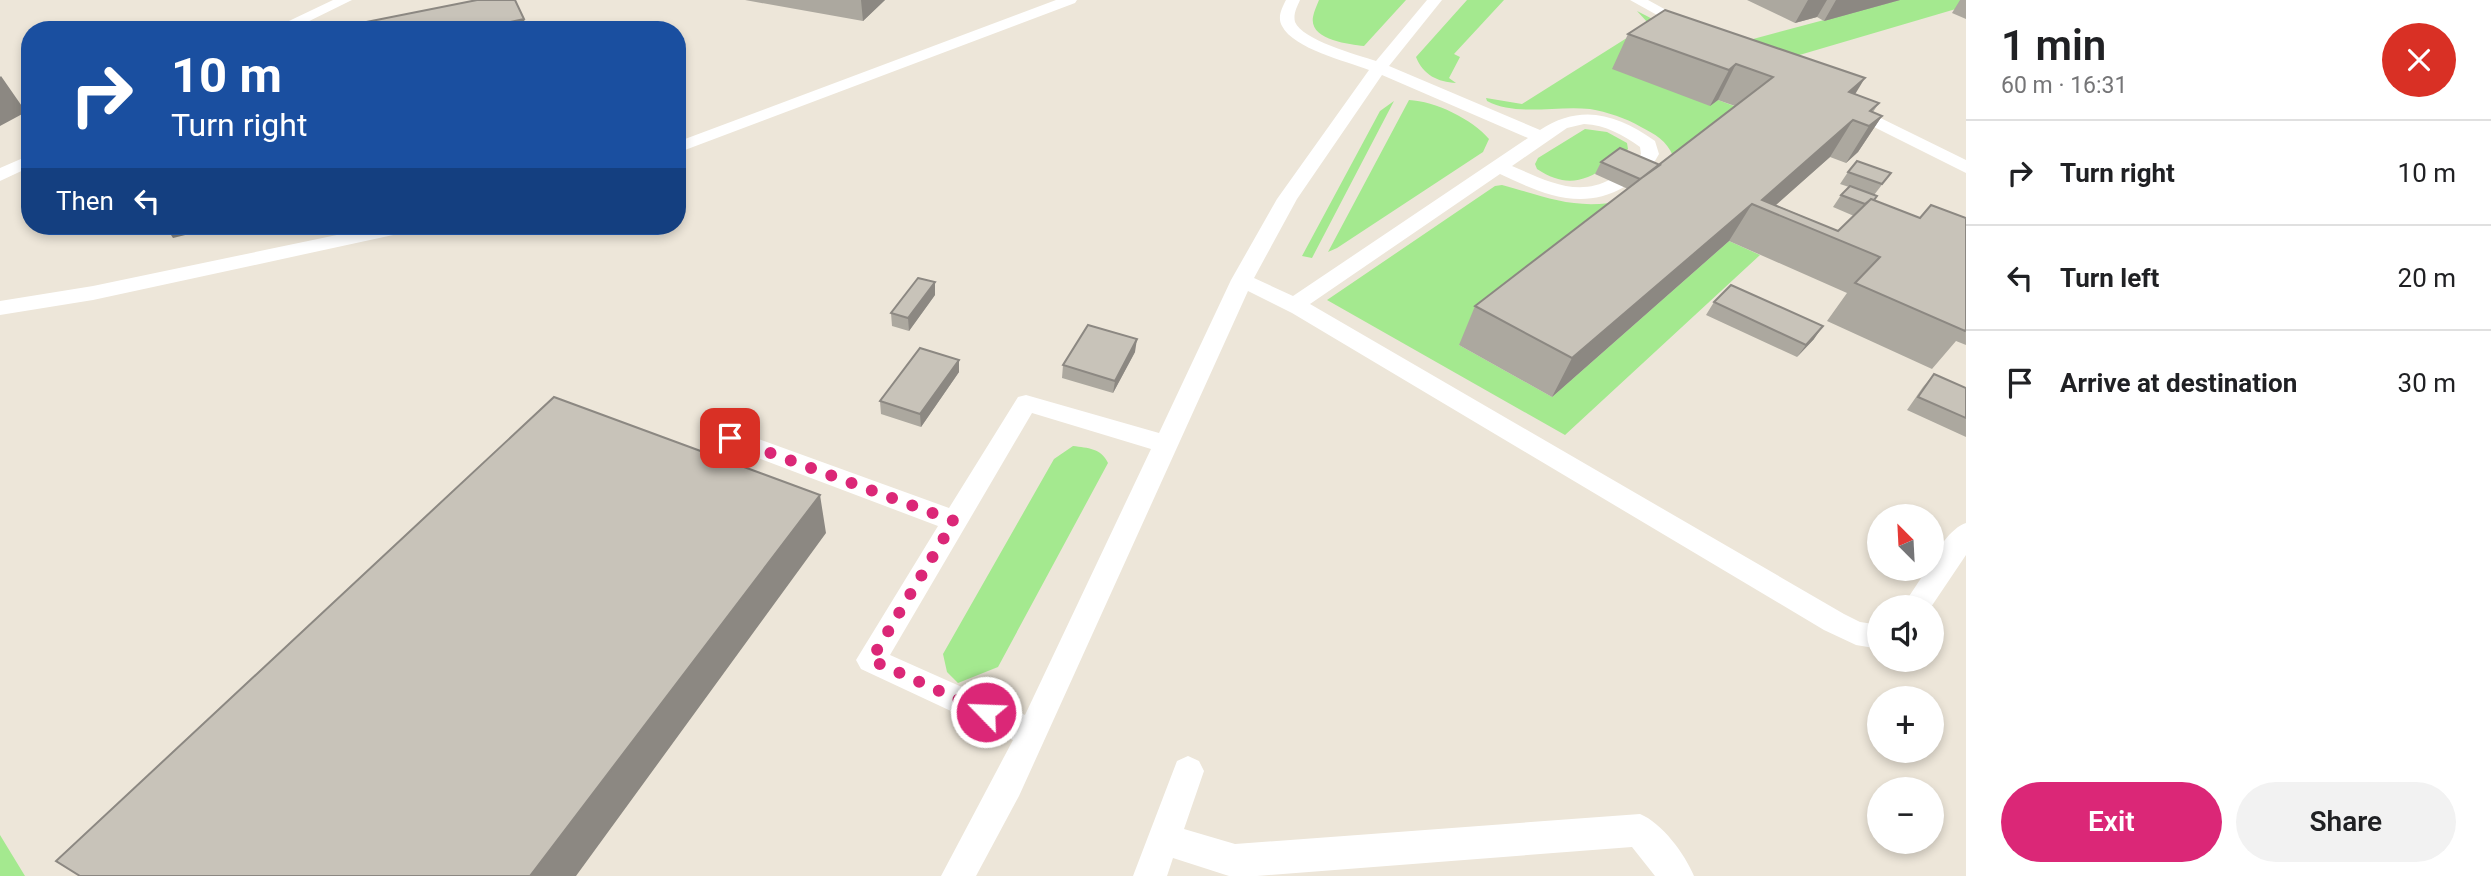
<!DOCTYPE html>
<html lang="en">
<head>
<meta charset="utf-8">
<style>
	:root { --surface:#fff; --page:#f2f2f2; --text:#202124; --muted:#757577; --line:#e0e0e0; --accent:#db2777 }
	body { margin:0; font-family:Roboto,sans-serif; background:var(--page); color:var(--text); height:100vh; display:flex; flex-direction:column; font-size:26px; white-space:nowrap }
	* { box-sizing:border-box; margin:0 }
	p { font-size:23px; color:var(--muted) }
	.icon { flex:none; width:38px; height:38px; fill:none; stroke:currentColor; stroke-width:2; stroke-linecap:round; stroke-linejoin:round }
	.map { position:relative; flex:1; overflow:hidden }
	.drawer { display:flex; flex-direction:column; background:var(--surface); width:525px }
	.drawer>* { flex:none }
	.banner { position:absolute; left:21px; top:21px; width:665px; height:214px; border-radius:28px; box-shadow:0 4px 10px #0003; background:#1a4fa0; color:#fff; overflow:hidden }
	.needle { width:46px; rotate:336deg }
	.buttons { position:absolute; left:1867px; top:504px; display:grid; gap:14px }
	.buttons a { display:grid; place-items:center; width:77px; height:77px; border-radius:50%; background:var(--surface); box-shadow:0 4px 10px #0003; font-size:35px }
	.pin { position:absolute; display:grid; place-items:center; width:60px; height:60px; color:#fff; margin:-30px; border-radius:14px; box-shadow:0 4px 10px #0006 }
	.me { position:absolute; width:77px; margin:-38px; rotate:294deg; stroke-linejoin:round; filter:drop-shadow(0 0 5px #0008) }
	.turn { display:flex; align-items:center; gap:24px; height:147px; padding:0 35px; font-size:32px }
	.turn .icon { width:91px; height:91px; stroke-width:2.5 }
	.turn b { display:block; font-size:49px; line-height:60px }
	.then { display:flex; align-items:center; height:66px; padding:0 35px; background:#0003; gap:14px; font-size:26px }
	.round { display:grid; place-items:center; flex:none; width:74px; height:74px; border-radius:37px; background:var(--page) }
	.overview { display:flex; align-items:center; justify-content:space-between; height:119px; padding:0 35px }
	h1 { font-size:42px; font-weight:600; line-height:52px }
	.cta { display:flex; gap:14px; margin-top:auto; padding:14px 35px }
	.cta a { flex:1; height:80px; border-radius:42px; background:var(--accent); color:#fff; font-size:28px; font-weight:600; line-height:80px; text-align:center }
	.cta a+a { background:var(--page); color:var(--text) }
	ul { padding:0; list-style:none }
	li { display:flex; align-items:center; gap:21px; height:105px; padding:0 35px; border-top:2px solid var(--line) }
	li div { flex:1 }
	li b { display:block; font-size:26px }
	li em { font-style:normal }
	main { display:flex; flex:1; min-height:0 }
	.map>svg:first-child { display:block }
</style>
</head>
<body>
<main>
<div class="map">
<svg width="1966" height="876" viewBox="0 0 1966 876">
	<rect width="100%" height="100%" fill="#ede6d9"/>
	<path fill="#a4e98f" d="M1319,0H1406L1364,46C1349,44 1309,40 1313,17C1314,11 1317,5 1319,0Z
		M1467,0H1504L1454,54L1460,57L1449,78L1456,83C1438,82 1423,75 1416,57Z
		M1899,0H1966V6L1779,61L1742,42Z
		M1637,11L1779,84L1613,68L1710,105L1718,100L1753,113L1673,156C1667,141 1655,134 1641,127C1626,118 1607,112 1590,109C1556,105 1518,117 1487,101L1486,98L1522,104L1649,24Z
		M1409,100C1435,101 1472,119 1489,139L1483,152L1337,248L1328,252Z
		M1394,101L1312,258L1302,256L1380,111Z
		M1585,129L1607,132L1627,143L1628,149C1622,157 1615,160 1607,166C1582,184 1563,186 1537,169L1535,164L1538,158Z
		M1502,185C1550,198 1576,211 1627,200L1459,345L1552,397L1729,241L1760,255L1565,435L1327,300L1495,186Z
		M1073,446C1088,448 1101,448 1108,463L998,667L958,683L947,672L943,654L1054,459Z
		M0,835L25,876H0Z"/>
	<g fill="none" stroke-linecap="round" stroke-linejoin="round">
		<path fill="#fff" fill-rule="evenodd" d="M333,0H352L291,30H270Z
			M1056,0H1077L1075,3L677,153V142Z
			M1286,0H1300C1297,7 1293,14 1295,22C1302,40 1358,55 1376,61L1427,0H1442L1389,66L1540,130C1581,103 1617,114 1655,141L1659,154C1651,169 1639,179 1624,187C1581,212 1540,193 1500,174L1310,304L1844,614L1860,622L1880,625V649L1856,645L1824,630L1292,313L1248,291L1019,796L976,876H941L1013,740L861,669L856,660L938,526L721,444L718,438L721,432L730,429L739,432L949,508L1018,397L1026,395L1159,433L1231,280L1277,199L1369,70C1346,61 1294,49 1282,26C1277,17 1282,8 1286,0ZM1382,75L1528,138L1293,296L1254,278L1297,199ZM1584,124C1606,125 1623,135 1640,147L1641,154C1634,165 1623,173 1611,179C1577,198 1545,180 1512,166L1567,128ZM1032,413L1151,449L1025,715L890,655Z
			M1630,0H1648L1697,27L1694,30H1684Z
			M1850,103L1966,160V173L1844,112L1841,108L1844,104Z
			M30,155V167L0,181V168Z
			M380,226H417L414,230L407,232L93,300L0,315V301L93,286Z
			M1966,523V555L1931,607H1902L1927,569H1932C1932,553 1952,527 1966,523Z
			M1188,756L1199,761L1204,771L1184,829L1235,844L1640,814C1662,823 1685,854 1694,876H1655L1632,847L1257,876H1229L1173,858L1167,876H1133L1177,761Z"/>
	</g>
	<path fill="#aca89f" d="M745,0H885L863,21Z
		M1747,0H1900L1824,21L1817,17L1795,23Z
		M1960,0H1966V19L1952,13Z
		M1628,34L1855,94L1879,103L1873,112L1882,116L1858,152L1846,163L1830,157L1776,205L1838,231L1854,216L1833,207L1841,195L1849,187L1840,184L1848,172L1891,173L1874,195L1877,196L1874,200L1920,218H1966V345L1956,341L1932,369L1827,321L1847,293L1729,241L1552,397L1459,345L1475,306L1628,189L1595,174L1601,162L1660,165L1735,106L1718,100L1710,106L1612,69Z
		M935,295L909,331L892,326L891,313Z
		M1714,302L1814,339L1797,357L1706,315Z
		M1135,352L1113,393L1062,378L1063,365Z
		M959,360V372L921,427L881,414L880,401Z
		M1934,374L1966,388V437L1907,410L1923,387Z"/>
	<path fill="#8c8882" d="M861,0H885L863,21Z
		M1808,0H1827L1817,17L1795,23Z
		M1836,0H1900L1824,21Z
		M524,19L527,30H474Z
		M1736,64L1718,100L1710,106L1729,70Z
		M1,76L26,112L0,126V77Z
		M1865,78L1843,114L1849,92Z
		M1882,116L1858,152L1846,163L1869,126Z
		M1853,120L1830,157L1769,211L1762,200Z
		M1752,204L1729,241L1552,397L1572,358Z
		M165,226H222L173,238Z
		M935,282V295L909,331L908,318Z
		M1823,326L1814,339L1797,357L1806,345Z
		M1137,339L1135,352L1113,393L1115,381Z
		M959,360V372L921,427L920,414Z
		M820,495L826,533L576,876H530Z"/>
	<path fill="#c8c3b9" stroke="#8c8882" stroke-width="2" d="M477,0H515L524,19L474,30H326Z
		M1665,10L1865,78L1849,92L1879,103L1870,111L1882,116L1869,126L1853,120L1762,200L1838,231L1871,199L1920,218L1931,205L1966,218V329L1965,331L1855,283L1880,257L1752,204L1572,358L1475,306L1773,77L1736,64L1729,70L1628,34Z
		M1620,148L1660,165L1640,179L1601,162Z
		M1857,161L1891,173L1882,184L1848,172Z
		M1850,186L1877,196L1874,200L1871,199L1865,204L1841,195Z
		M918,278L935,282L908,318L891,313Z
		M1731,285L1823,326L1806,345L1714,302Z
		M1088,325L1137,339L1115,381L1063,365Z
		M920,348L959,360L920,414L880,401Z
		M1934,374L1966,388V418L1918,397Z
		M554,397L820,495L530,876H80L56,861Z"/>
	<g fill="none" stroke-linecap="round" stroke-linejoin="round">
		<path stroke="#db2777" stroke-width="12" stroke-dasharray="0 21.6" d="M730,438L954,521L871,660L986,712"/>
	</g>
</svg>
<div class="buttons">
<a><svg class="needle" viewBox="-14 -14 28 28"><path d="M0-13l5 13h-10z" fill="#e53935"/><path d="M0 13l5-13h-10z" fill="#757577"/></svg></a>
<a><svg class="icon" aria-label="sound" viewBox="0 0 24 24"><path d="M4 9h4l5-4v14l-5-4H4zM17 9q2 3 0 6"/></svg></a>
<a>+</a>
<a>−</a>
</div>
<div class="pin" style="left:730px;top:438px;background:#d93025"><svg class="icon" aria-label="arrive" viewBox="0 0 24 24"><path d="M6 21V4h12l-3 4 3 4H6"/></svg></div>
<svg class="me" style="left:986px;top:712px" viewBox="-20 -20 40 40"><circle r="17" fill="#db2777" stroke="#fff" stroke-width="3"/><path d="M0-11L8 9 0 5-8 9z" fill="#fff"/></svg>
<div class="banner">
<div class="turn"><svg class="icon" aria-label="right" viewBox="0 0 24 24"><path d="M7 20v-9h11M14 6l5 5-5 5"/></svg><div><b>10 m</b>Turn right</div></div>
<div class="then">Then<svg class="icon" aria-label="left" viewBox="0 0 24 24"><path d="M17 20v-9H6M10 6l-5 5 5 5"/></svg></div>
</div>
</div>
<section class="drawer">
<div class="overview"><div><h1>1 min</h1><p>60 m · 16:31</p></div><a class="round" style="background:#d93025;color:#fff"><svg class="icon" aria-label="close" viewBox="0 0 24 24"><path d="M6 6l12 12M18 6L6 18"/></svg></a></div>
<ul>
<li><svg class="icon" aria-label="right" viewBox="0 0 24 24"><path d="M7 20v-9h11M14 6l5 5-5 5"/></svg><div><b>Turn right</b></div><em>10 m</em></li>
<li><svg class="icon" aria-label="left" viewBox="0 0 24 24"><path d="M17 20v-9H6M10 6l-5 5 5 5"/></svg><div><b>Turn left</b></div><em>20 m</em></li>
<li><svg class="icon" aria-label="arrive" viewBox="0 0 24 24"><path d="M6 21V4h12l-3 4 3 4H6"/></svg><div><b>Arrive at destination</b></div><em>30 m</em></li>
</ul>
<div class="cta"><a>Exit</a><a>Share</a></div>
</section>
</main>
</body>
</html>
